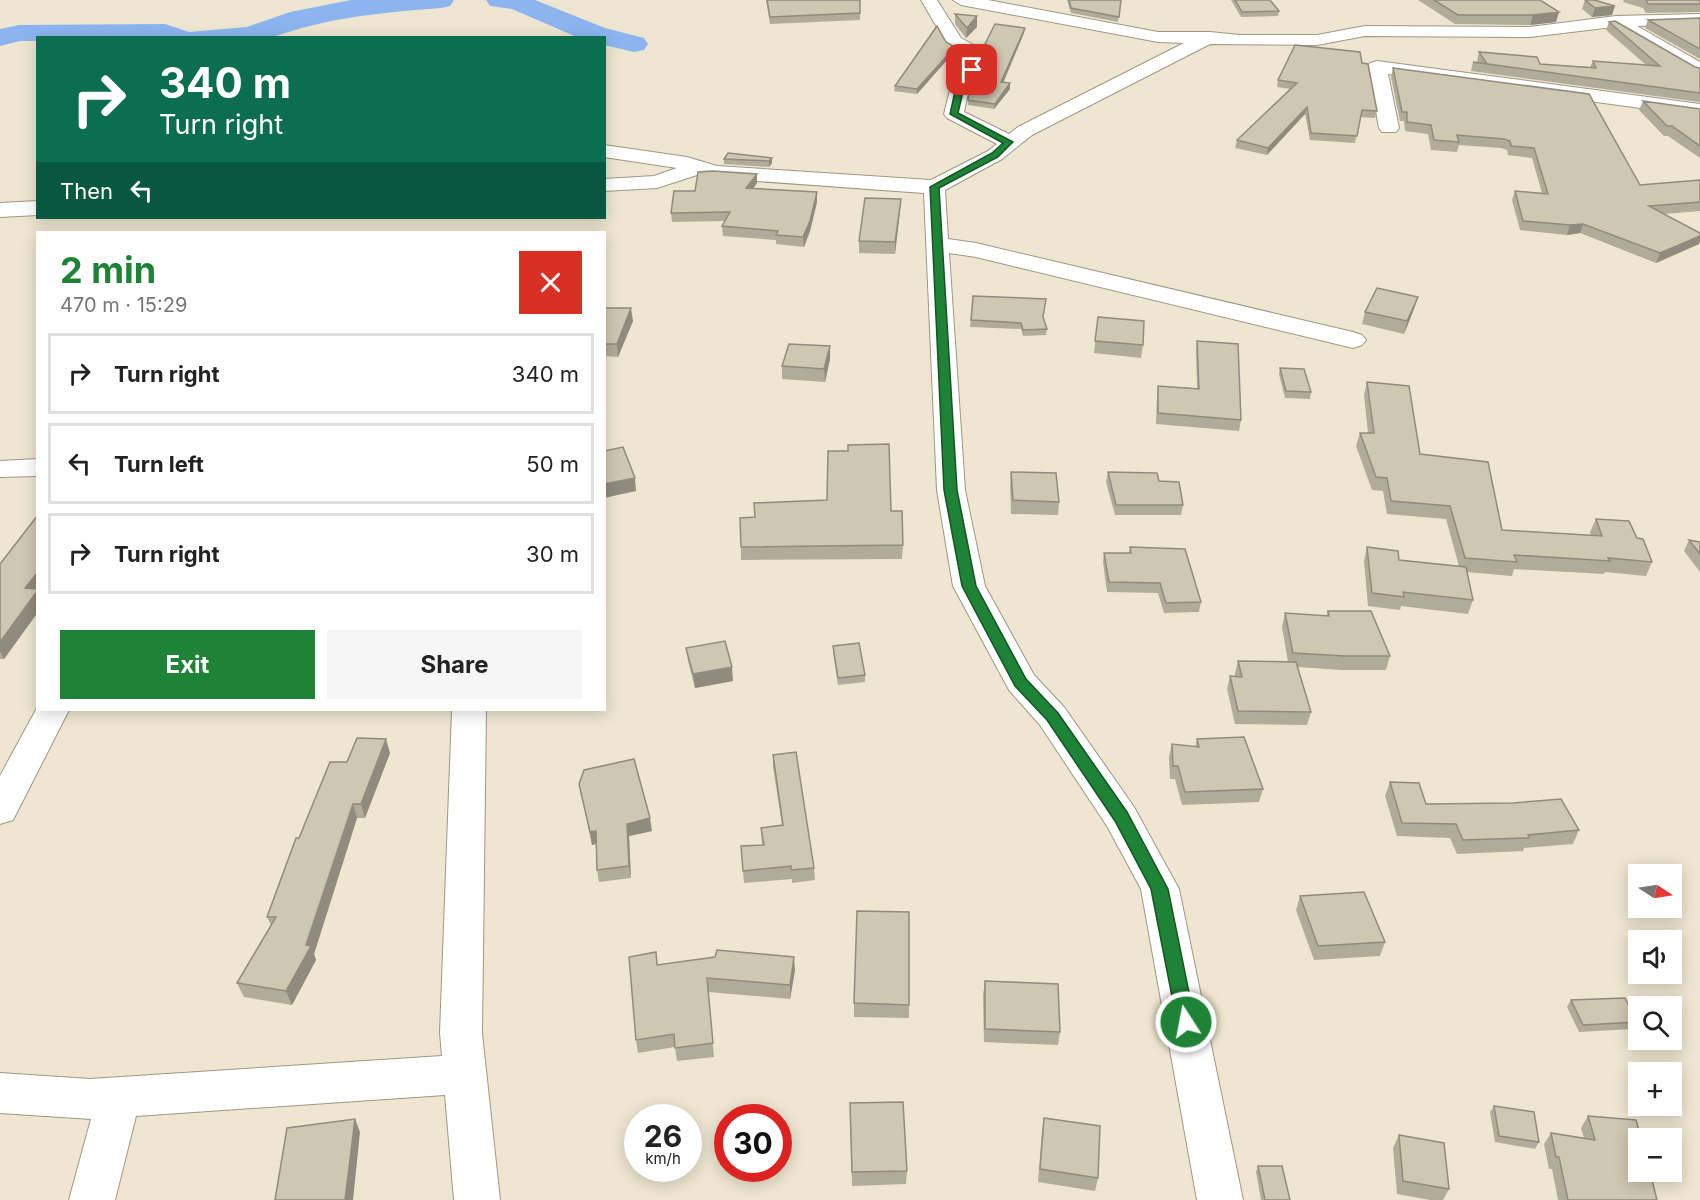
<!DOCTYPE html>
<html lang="en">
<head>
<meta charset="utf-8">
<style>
	:root { --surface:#fff; --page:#f6f6f6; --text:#222; --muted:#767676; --line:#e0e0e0; --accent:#1f8337 }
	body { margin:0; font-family:Inter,sans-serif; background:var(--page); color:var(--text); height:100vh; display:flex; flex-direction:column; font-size:22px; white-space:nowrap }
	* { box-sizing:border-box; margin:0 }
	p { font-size:20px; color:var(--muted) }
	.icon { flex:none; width:33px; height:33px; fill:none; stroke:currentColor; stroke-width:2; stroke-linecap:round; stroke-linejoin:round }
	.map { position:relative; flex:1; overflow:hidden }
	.drawer { position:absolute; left:36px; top:231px; width:570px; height:480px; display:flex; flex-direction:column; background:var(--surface); border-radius:0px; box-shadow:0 3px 15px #0003 }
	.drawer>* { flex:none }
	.guide { position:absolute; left:36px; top:36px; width:570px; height:183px; border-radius:0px; box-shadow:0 3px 15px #0003; background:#0b6e4f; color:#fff; overflow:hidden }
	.needle { width:39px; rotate:102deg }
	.fabs { position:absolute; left:1628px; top:864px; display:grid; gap:12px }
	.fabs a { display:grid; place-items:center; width:54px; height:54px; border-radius:0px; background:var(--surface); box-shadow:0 3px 15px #0003; font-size:30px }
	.speed { position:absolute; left:624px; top:1104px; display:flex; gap:12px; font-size:30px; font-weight:700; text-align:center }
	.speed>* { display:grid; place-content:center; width:78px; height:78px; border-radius:50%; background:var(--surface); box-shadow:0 3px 15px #0003; line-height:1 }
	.speed small { font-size:15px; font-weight:400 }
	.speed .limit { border:9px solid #d22; background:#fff; color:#111 }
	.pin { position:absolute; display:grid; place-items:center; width:51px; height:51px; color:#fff; margin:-26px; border-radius:12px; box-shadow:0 3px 9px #0006 }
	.me { position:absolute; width:66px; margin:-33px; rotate:349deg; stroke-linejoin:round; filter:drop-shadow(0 0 4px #0008) }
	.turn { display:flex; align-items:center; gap:21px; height:126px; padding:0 24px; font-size:27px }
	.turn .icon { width:78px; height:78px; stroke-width:2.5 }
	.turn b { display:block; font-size:42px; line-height:51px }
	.then { display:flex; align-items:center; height:57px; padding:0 24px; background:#0003; gap:12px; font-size:22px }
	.round { display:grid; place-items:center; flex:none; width:63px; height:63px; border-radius:0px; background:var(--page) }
	.summary { display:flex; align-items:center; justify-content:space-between; height:102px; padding:0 24px }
	h1 { font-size:36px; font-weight:700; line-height:45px; color:var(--accent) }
	.primary-button { display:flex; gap:12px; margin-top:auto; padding:12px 24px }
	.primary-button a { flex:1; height:69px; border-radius:0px; background:var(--accent); color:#fff; font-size:24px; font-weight:700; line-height:69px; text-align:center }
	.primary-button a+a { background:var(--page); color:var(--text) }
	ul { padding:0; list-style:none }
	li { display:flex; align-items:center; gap:18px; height:81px; margin:0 12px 9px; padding:0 12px; border:3px solid var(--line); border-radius:0px }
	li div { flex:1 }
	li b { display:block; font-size:22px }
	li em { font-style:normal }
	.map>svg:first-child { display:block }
</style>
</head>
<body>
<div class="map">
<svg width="1700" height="1200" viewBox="0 0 1700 1200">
	<rect width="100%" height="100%" fill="#eee6d0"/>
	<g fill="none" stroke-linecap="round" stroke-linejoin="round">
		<path fill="#8cb5f0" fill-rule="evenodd" d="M351,0H454L450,6L441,8C378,13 330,17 270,38H38V41H20L0,46V29L19,25L165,24L189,32L247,27L290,12Z
			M486,0H535L605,28L644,38L648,44L644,50L634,52L604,45V38H579L512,9L490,6Z"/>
		<defs>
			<path id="street" d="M921,0H937L961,38L988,53L991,57L970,83L964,112L1009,134L1018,127L1184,43L1158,42L961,5L953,0H988L1158,32H1210L1240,35H1317L1365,26L1530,27L1616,16L1700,14V24L1637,26L1700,62V76L1693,74L1613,27L1530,37L1365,36L1317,45L1210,44L1032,135L1002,159L945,190L948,239L976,243L1353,332L1362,335L1366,340L1362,345L1353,348L976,257L949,253L965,490L985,586L1034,675L1064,707L1134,807L1179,889L1243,1200H1197L1141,889L1107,826L1040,725L1009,690L953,586L937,490L924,193L715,178L700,174L657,188L604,191V179L654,176L677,168L604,157V145L687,157L717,166L931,180L988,151L997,144L947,118L944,114L952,82L971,58L948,46Z
				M1377,61L1700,104V116L1388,74L1399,128L1396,132H1382L1379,128L1368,67L1370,63Z
				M38,201V215L0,217V203Z
				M38,459V476L0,477V461Z
				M38,706V710H69L13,820L0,824V776Z
				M452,710H486L482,1033L500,1200H454L445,1095L136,1116L115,1200H69L91,1119L0,1113V1073L90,1079L442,1056L440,1033Z"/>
		</defs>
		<use href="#street" stroke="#9e9783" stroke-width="2"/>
		<use href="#street" fill="#fff" fill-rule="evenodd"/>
	</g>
	<path fill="#b1ab99" d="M766,0H860V20L770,24Z
		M1067,0H1121L1118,22L1071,13Z
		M1231,0H1270L1279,11L1278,16L1241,17Z
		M1418,0H1540L1559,12L1556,22L1530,25L1455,24Z
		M1585,0H1594L1612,15L1592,17L1582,9Z
		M1624,0H1700V12L1646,13L1643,8L1623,2Z
		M955,14L977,27L966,38L955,24Z
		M1700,18V59L1645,28L1648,20Z
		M1609,22L1695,67L1700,68V102L1471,71L1473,62L1478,63L1477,61L1479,52L1540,64L1590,67L1593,61L1646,65L1606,30Z
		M1024,33L1003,82L1010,83V89L994,109L968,105V100L991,55L985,49V44Z
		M955,47L954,52L917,94L894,91L895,86Z
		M1362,63L1377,111L1375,118L1360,117L1355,143L1310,140L1305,114L1267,155L1235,148L1237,140L1290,89L1277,87L1278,80Z
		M1393,68L1640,185L1700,180V211L1664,214L1699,244L1656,263L1580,233L1567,235L1520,230L1512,200L1515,191L1542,193L1532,158L1508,155L1507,150L1501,148L1459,145L1457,152L1431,150L1428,134L1405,131L1404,121H1400L1391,77Z
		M1643,101L1700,109V158L1668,136H1664L1639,110Z
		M772,158V163L769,167L724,164V159Z
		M757,174V183L753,189L817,192V202L810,231L804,247L776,244V240L723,236L722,226L725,221L672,222L671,213L695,191Z
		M900,211L895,254L859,253V241Z
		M973,296L1043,317L1047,329L1046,335L1023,336L1021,329L970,327Z
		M1418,297L1414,309L1404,334L1362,324L1365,312Z
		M604,308L633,321L618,357L604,356Z
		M1098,317L1143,345L1141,358L1094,353Z
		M1197,341L1241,420L1239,431L1156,424L1157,396L1158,386L1197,388L1196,351Z
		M830,359L825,382L782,379V366Z
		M1280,368L1311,392L1310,399L1285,398L1279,374Z
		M1367,382L1420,454L1502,530L1591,535L1590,532L1596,519L1637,538L1652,562L1646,576L1605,572L1604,574L1514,569L1512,576L1467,572L1473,600L1468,614L1401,606L1400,610L1368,606L1364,561L1367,547L1399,560L1459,566L1446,519L1387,514L1383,491L1372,490L1356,446L1360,433H1368L1364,395Z
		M1011,472L1059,502L1058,515L1011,514L1010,485Z
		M1108,472L1159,481L1183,505L1181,515H1115L1106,482Z
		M891,511L903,545L902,559L741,560V547Z
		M38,515V612L4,659H0V564Z
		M1689,540L1700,542V572L1684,551Z
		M1130,547L1201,602L1199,612L1164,613L1158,593L1107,592L1103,562L1104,553H1129Z
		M1328,611L1390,656L1386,670H1341L1298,667L1311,712L1307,725L1235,724L1227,689L1230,676L1235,677V673L1238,661L1288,662L1282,627L1285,613L1326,616Z
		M833,646L865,675V682L838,685L833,652Z
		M686,648L733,681L695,688L688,661Z
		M1197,739L1263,789L1259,802L1182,805L1175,779H1170L1169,757L1172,744L1195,747Z
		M390,753L365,818H357L314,954L316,960L292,1005L244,997L237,983L271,925L267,917L299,838L347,762Z
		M773,755L814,868L815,880L792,883V879L744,883L741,846L762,845L761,828L782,825L773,767Z
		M1390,782L1426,804L1579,830L1573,844L1524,848L1523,851L1457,854L1450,838L1397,836L1385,796Z
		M579,784L652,831L629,836L631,878L599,882L597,870L596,844L592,845Z
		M1300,896L1385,942L1380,956L1314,960L1296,910Z
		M658,965L795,970L790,999L708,992L714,1057L677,1061L675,1047L638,1053L636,1040Z
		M985,981L1060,1032L1058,1045L984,1042L983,995Z
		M1571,1000L1637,1022L1633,1029L1579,1032L1567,1007Z
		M854,1003L909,1005V1018L854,1017Z
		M850,1103L907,1171L906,1184L852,1186Z
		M1494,1106L1539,1142L1535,1149L1495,1142L1490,1112Z
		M1588,1116L1657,1200H1558L1552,1169H1549L1544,1144L1551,1133L1584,1138L1581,1128Z
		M1044,1118L1098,1178L1095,1191L1038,1182L1042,1131Z
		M1399,1135L1449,1189L1443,1200H1430L1397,1194L1393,1148Z
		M1258,1166L1290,1200H1261L1256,1172Z"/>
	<path fill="#908b7d" d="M1615,6L1612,15L1592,17L1595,8Z
		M1559,12L1556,22L1530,25L1533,15Z
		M977,16V27L966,38L967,28Z
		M1025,28L1024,33L1001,88V82Z
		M955,47L954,52L917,94V89Z
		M1010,83V89L994,109L995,104Z
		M1307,107L1305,114L1267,155L1268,148Z
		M772,158V163L769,167V161Z
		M757,174V183L746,198V188Z
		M817,192V202L810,231L804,247L803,237Z
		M901,199L900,211L895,254V242Z
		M1583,224L1580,233L1567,235L1570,225Z
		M1700,236V241L1699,244L1656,263L1660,253Z
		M1418,297L1414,309L1404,334L1407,321Z
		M631,308L633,321L618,357L617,344Z
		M830,346V359L825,382L824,369Z
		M635,478L636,491L604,498V484Z
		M38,572V612L4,659L0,651V642L25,588Z
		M732,667L733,681L695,688L693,674Z
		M386,739L390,753L365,818L361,804Z
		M353,804L357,818L314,954L316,960L292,1005L286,991L306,945Z
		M650,818L652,831L629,836L631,878L629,866L627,824Z
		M596,831L598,843L592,845L590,832Z
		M794,957L795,970L790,999V985Z
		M355,1119L360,1132L353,1200H345Z"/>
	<path fill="#cec7b2" stroke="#908b7d" stroke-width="1.5" d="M767,0H860V13L770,17Z
		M1069,0H1121L1119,17L1071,8Z
		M1235,0H1270L1279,11L1242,12Z
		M1434,0H1540L1559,12L1533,15H1458Z
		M1585,0H1594L1615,6L1595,8Z
		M1646,0H1700V4H1648Z
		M955,14L977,16L967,28Z
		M1700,18V49L1648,20Z
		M1615,21L1695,67L1700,68V93L1473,62L1487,64L1479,52L1537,57L1540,64L1596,68L1593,61L1660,66L1609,22Z
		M995,24L1025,28L1001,82L1010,83L995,104L968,100L972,79L994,52L985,44Z
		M937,26L946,42L955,47L917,89L895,86Z
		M1295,45L1360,52L1362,63L1368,64L1377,111L1362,110L1357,136L1311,133L1307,107L1268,148L1237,140L1297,83L1278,80Z
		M1393,68L1589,94L1640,185L1700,180V202L1649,206L1700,233V236L1660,253L1583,224L1570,225L1523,221L1515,191L1548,194L1534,148L1511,146L1510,141L1504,139L1457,135L1459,142L1434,140L1431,125L1407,122V112H1402Z
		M1643,101L1700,109V146L1672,126H1667Z
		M728,153L772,158L769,161L724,159Z
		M713,171L757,174L746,188L817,192L810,221L803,237L776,235L778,231L722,226L730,212L671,213L674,191H695L698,172Z
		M865,198L901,199L895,242L859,241Z
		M1377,288L1418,297L1407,321L1365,312Z
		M973,296L1046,299L1043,317L1047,329L1023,330L1021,323L971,320Z
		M604,308H631L617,344H604Z
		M1098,317L1144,321L1143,345L1095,341Z
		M1197,341L1238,344L1241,420L1158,413V386L1199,389Z
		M789,344L830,346L824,369L782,366Z
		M1280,368L1304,369L1311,392L1286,391Z
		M1367,382L1409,386L1420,454L1488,462L1502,530L1602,536L1596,519L1629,521L1637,538L1643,539L1652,562L1608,558L1610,561L1514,555L1517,562L1465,558L1450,506L1391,501L1387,478L1376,477L1360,433H1374Z
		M889,444L891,511H902L903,545L741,547L740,518L755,517L754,503L827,500L828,451H848V445Z
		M623,447L635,478L604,484V451Z
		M1011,472L1056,473L1059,502L1013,500Z
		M1108,472L1157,473L1159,481L1179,482L1183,505H1116Z
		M38,515V572L25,588L38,589V590L0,642V564Z
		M1689,540L1700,542V554Z
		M1130,547L1185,549L1201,602L1166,603L1160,583L1109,582L1104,553H1131Z
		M1367,547L1398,551L1399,560L1466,567L1473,600L1403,592L1404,597L1372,593Z
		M1328,611H1371L1390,656H1345L1293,653L1285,613L1329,616Z
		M725,641L732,667L693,674L686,648Z
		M859,643L865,675L838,678L833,646Z
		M1238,661L1296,662L1311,712L1238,711L1230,676L1242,677Z
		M1244,737L1263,789L1185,792L1178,766H1173L1172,744L1199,747L1197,739Z
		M357,738L386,739L361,804H353L306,945L311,946L286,991L237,983L276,917H267L296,838H299L330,762H347Z
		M796,752L814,868L791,870V866L743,871L741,846L764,845L761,828L783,825L773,755Z
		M634,759L650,818L627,824L629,866L597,870L596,831L590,832L579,784L584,770Z
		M1390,782L1419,783L1426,804L1513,803L1561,799L1579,830L1528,835L1529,838L1463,840L1456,824L1402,823Z
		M1364,892L1385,942L1318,946L1300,896Z
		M857,911L909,912V1005L854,1003Z
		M717,950L794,957L790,985L707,978L713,1043L675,1048L674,1034L636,1040L629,957L656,952L657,965L715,957Z
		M985,981L1058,984L1060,1032L985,1029Z
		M1625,998L1637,1022L1583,1025L1571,1000Z
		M903,1102L907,1171L852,1172L850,1103Z
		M1494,1106L1534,1112L1539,1142L1499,1136Z
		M1588,1116L1636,1120L1641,1138H1638V1172H1650L1657,1200H1568L1559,1157H1556L1551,1133L1595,1140Z
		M1044,1118L1100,1126L1098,1178L1040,1169Z
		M355,1119L345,1200H275L287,1128Z
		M1399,1135L1444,1143L1449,1189L1403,1181Z
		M1258,1166H1282L1290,1200H1265Z"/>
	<path fill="#1f8337" stroke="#145524" stroke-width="1.5" d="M969,68L976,70L965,83L958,113L1013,142L998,157L939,188L957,490L976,586L1026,679L1058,713L1127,812L1168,889L1195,1022L1192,1028L1186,1030L1179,1028L1177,1022L1151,889L1115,821L1047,720L1015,686L962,586L944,490L930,187L992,153L1003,143L950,114L957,82Z"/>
</svg>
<div class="fabs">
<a><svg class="needle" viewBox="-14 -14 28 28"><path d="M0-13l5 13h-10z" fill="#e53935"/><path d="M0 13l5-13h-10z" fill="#767676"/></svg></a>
<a><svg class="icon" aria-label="sound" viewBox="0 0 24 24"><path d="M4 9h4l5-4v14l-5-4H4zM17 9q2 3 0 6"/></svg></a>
<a><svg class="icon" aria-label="search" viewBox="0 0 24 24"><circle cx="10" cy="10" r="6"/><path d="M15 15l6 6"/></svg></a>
<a>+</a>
<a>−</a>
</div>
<div class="speed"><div>26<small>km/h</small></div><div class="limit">30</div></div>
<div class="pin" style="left:972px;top:70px;background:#d93025"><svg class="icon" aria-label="arrive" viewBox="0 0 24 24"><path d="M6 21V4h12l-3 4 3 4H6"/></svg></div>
<svg class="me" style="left:1186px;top:1022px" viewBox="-20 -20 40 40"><circle r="17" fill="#1f8337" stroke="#fff" stroke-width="3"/><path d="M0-11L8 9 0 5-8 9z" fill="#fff"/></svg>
<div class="guide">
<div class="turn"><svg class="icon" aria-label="right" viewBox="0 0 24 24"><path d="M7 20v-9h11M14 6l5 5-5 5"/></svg><div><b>340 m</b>Turn right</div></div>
<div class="then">Then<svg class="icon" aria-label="left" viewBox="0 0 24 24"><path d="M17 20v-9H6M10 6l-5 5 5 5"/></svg></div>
</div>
<section class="drawer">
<div class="summary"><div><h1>2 min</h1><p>470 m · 15:29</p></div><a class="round" style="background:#d93025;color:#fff"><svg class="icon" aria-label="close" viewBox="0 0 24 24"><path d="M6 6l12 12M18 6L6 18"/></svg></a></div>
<ul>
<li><svg class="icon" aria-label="right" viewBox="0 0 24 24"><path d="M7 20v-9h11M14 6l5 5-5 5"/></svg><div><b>Turn right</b></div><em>340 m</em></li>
<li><svg class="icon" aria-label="left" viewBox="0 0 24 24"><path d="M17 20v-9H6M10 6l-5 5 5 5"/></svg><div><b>Turn left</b></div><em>50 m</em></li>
<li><svg class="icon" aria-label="right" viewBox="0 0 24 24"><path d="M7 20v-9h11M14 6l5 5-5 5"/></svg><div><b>Turn right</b></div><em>30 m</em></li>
</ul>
<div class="primary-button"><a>Exit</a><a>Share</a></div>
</section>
</div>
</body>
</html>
